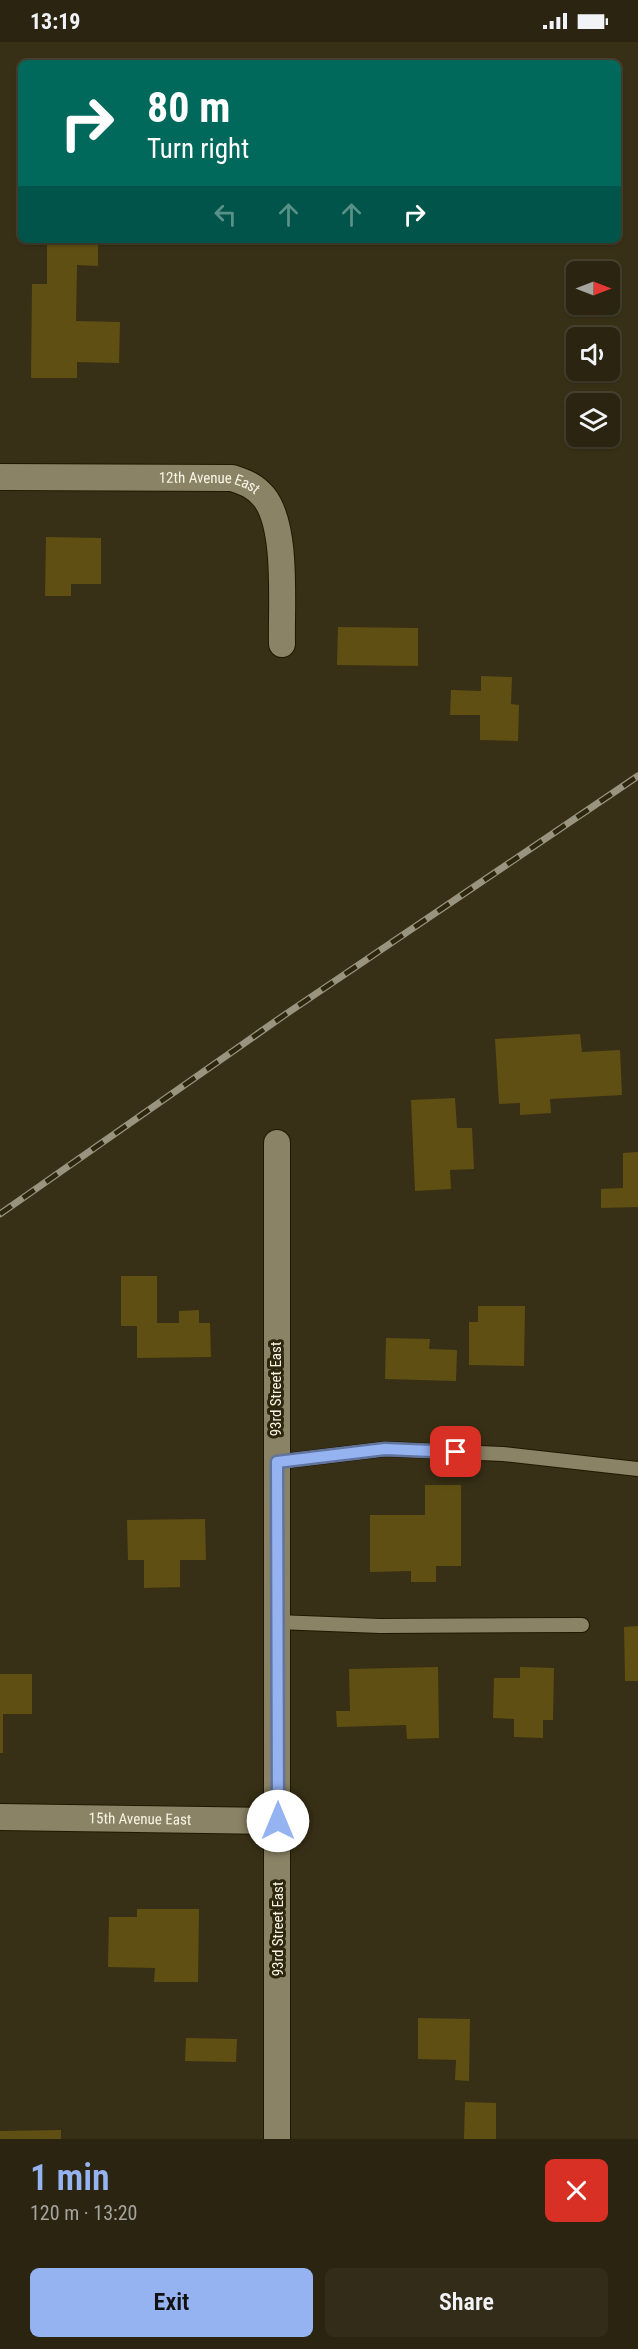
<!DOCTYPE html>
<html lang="en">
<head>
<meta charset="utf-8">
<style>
	:root { --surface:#2a2410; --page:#322c19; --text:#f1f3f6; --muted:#a5a49f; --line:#464130; --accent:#95b2f1 }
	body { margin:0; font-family:"Roboto Condensed",sans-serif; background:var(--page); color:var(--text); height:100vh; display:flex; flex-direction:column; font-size:22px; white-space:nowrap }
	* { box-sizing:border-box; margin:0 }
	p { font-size:20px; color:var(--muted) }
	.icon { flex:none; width:33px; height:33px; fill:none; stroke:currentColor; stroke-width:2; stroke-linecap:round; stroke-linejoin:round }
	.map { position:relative; height:2097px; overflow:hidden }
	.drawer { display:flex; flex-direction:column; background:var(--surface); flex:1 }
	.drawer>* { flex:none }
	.guide { position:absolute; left:18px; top:18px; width:603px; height:183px; border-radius:9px; box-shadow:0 2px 4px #0004,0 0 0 2px var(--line); background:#00695c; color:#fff; overflow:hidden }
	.needle { width:39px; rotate:90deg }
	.buttons { position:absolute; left:566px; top:219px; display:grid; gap:12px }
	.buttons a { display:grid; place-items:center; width:54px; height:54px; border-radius:9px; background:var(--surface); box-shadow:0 2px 4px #0004,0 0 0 2px var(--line); font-size:30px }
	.pin { position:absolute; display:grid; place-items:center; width:51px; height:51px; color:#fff; margin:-26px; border-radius:12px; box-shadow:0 3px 9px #0006 }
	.me { position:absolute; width:66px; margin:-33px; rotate:0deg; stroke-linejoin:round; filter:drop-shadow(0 0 4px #0008) }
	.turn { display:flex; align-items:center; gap:21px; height:126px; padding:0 30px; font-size:27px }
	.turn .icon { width:78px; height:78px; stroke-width:2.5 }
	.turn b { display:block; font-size:42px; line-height:51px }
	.lanes { display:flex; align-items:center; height:57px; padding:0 30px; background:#0003; justify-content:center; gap:30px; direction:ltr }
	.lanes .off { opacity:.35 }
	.round { display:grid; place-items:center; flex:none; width:63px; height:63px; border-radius:9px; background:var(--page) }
	.summary { display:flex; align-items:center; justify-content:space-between; height:102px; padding:0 30px }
	h1 { font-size:36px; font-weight:600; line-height:45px; color:var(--accent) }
	.primary-button { display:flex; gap:12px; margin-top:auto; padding:12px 30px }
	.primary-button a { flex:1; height:69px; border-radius:9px; background:var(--accent); color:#111; font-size:24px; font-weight:600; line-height:69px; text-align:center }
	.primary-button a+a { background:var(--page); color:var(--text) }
	.status { display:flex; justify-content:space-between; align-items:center; height:42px; padding:0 30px; background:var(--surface); direction:ltr }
	.status svg { height:16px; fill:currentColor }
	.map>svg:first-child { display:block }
</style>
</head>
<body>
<div class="status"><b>13:19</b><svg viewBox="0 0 49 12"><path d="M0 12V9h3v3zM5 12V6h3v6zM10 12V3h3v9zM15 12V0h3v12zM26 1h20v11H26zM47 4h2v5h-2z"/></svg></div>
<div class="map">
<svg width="638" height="2097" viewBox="0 0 638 2097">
	<rect width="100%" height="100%" fill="#383016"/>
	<path fill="#5f4f12" d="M47,198H98V224L77,223L76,279L120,280L119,321L77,320V336H31L32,242H47Z
		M46,495L101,496V542H71V554H45Z
		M338,585L418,586V624L337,623Z
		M481,634L512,635L511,662L519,663L518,699L480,698V673H450L451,648L481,649Z
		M580,992L582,1010L620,1008L622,1053L550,1057L551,1071L520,1073V1061L499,1062L495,997Z
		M455,1056L457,1086H472L474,1127L450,1128L451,1147L415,1149L411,1058Z
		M638,1110V1165L601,1166V1147L623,1146V1111Z
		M121,1234H157V1281H179V1269L199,1268V1281H210L211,1315L137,1316V1284H121Z
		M478,1264H525L524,1324L469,1323V1280H478Z
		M386,1296L430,1297L429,1307L457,1308L456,1339L385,1337Z
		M425,1443H461V1524H436V1540H411V1529L370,1530V1473H425Z
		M205,1477L206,1518H180V1545L144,1546V1518H128L127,1478Z
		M638,1584V1639H625L624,1585Z
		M438,1625L439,1696L407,1697L406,1683L337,1685L336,1669H350L349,1627Z
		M520,1625L554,1626L553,1678H543V1696L514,1695V1677L493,1676L494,1636H520Z
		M0,1632H32V1672H3V1711H0Z
		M137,1867H199L198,1940H154L155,1926L108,1925L109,1875H137Z
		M418,1976L470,1977L469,2039L455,2038L456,2018L418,2017Z
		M186,1996L237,1997L236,2020L185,2019Z
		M465,2060L496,2061V2097H464Z
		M61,2088V2097H0V2089Z"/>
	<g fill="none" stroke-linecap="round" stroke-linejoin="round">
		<defs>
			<path id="lane" d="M277,1420L385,1407L503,1412L638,1427
				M277,1580L380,1584L582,1583"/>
			<g id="street">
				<path id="s1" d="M0,435L232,436C245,440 255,444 264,455C288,485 281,563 282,602"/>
				<path d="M277,1101V2097"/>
				<path id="s2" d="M0,1775L278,1779"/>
			</g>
		</defs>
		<use href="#lane" stroke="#1f1800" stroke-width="16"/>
		<use href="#street" stroke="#1f1800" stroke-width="28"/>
		<use href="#lane" stroke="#8b8366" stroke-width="14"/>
		<use href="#street" stroke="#8b8366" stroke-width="26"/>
		<defs>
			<path id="rail" d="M0,1172L286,972L638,734"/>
		</defs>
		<use href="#rail" stroke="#99947f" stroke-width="7"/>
		<use href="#rail" stroke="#2e260c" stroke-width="4.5" stroke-dasharray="14" stroke-linecap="butt"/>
	</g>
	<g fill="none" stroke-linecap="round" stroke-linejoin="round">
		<defs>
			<path id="route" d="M278,1779L277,1420L385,1407L456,1410"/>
		</defs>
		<use href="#route" stroke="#61749d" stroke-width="15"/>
		<use href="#route" stroke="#95b2f1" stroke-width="10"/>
	</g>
	<g text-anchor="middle" stroke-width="6" stroke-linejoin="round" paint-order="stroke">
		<g font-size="15" fill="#f8f4e4" stroke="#2e260c">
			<text dy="5" stroke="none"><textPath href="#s1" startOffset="210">12th Avenue East</textPath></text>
			<text transform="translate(276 1347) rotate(-90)" y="5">93rd Street East</text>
			<text dy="5" stroke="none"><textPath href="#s2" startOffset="140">15th Avenue East</textPath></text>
			<text transform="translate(278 1887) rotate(-90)" y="5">93rd Street East</text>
		</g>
	</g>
</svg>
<div class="buttons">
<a><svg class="needle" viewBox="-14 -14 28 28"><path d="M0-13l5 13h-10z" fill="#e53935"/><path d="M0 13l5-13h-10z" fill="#a5a49f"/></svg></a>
<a><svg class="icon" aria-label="sound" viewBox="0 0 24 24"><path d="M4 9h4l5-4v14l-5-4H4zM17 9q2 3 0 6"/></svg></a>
<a><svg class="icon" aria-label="layers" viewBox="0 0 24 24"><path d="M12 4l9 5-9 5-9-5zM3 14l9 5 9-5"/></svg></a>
</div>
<div class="pin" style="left:456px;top:1410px;background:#d93025"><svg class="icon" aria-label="arrive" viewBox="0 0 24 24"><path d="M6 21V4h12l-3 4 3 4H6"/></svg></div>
<svg class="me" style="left:278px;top:1779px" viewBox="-20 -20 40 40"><circle r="19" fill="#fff"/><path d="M0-13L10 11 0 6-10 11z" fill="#95b2f1"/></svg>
<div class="guide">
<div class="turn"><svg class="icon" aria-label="right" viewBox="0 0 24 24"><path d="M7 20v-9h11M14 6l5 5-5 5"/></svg><div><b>80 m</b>Turn right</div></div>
<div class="lanes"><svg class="icon off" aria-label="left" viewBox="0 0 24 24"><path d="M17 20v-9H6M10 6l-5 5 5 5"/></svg><svg class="icon off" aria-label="ahead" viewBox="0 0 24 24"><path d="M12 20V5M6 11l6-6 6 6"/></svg><svg class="icon off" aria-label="ahead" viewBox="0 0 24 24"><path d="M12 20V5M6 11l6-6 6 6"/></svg><svg class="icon" aria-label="right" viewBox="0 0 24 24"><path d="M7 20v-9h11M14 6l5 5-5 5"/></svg></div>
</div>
</div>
<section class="drawer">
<div class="summary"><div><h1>1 min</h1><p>120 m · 13:20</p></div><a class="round" style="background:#d93025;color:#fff"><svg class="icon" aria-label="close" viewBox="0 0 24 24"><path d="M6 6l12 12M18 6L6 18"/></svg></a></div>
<div class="primary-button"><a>Exit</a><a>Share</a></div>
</section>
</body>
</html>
